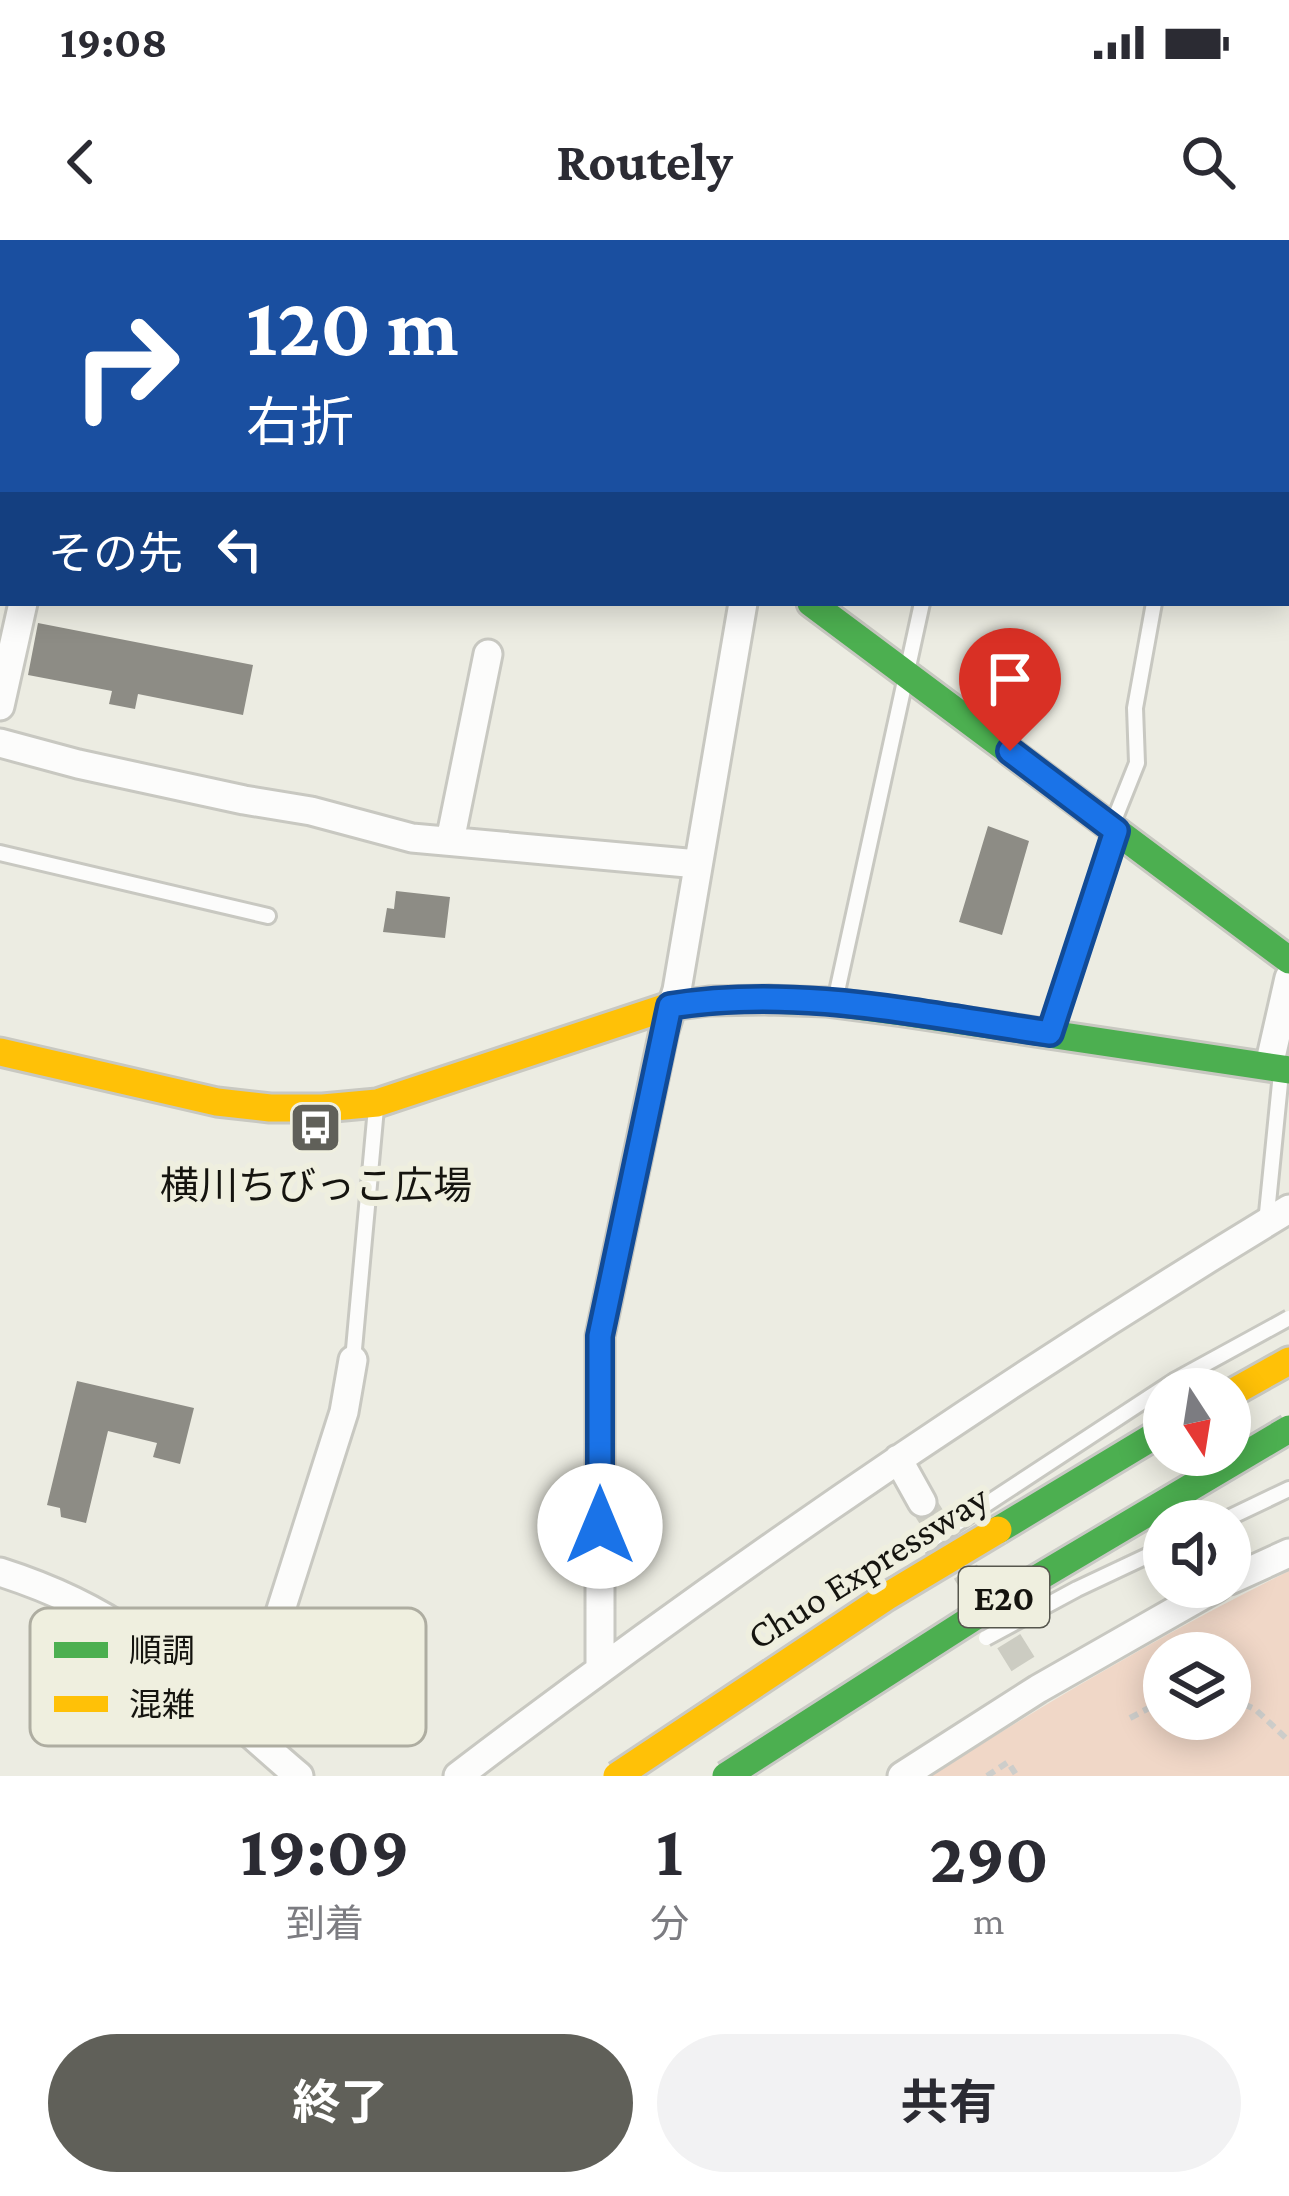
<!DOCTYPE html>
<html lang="ja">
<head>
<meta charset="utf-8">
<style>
	:root { --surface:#fff; --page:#f2f2f3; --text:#2b2b33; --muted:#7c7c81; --accent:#606059 }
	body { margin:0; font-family:"Crimson Pro","Noto Sans JP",serif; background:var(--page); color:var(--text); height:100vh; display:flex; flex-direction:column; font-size:45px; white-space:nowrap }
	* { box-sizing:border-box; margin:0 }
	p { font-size:39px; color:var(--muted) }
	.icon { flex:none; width:66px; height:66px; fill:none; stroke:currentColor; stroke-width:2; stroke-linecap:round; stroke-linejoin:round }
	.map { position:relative; height:1536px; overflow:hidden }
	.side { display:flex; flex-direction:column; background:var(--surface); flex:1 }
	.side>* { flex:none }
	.guide { position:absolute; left:0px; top:0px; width:1290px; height:366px; box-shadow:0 6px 30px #0003; background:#1a4fa0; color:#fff; overflow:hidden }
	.needle { width:78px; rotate:168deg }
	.fabs { position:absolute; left:1143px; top:1128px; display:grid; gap:24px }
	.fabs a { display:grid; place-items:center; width:108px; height:108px; border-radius:50%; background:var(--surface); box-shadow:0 6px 30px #0003; font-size:60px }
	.pin { position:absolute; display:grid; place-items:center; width:102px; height:102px; color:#fff; margin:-123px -51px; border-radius:50% 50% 50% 0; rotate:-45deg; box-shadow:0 0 12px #0007 }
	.pin .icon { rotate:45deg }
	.me { position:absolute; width:132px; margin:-66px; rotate:0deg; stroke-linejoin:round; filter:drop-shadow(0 0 9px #0008) }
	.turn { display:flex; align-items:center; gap:42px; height:252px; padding:0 48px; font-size:54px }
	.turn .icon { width:156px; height:156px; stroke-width:2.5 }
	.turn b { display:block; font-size:84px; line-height:102px }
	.then { display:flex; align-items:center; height:114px; padding:0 48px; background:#0003; gap:24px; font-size:45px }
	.eta { display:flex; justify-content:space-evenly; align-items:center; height:204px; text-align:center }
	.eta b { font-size:72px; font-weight:700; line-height:84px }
	.cta { display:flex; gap:24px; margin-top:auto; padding:24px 48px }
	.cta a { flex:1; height:138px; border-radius:72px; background:var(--accent); color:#fff; font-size:48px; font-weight:700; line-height:138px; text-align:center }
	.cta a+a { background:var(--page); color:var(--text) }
	.status { display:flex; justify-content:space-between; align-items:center; height:84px; padding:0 60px; background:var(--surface); direction:ltr }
	.status svg { height:33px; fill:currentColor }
	header { display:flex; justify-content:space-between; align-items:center; height:156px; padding:0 48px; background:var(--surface); font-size:54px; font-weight:700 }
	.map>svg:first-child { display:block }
</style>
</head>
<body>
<div class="status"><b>19:08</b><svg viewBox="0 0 49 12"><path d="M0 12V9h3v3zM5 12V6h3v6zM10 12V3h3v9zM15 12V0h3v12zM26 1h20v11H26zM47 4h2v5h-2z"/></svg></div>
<header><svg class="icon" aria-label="back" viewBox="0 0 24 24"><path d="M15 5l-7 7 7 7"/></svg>Routely<svg class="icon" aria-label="search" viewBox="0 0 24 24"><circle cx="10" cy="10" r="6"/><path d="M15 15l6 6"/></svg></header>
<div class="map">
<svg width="1289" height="1536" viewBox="0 0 1289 1536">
	<rect width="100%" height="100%" fill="#ecece2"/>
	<path fill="#f0d7c7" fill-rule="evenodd" d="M1289,1331V1536H930C1047,1463 1165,1392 1289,1331ZM1164,1413H1230V1479H1164Z"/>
	<path fill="#8d8c85" d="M38,383L253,425L243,475L138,454L135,469L109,464L112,451L28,435Z
		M988,586L1029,601L1002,695L959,682Z
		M396,651L450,657L445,698L383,692L387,668L394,669Z
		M77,1141L194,1168L180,1224L153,1217L157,1203L108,1191L86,1283L61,1277L60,1268L47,1265Z"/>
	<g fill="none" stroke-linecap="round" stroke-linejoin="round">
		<path stroke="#ccccc2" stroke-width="27" stroke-dasharray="27 14" stroke-linecap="butt" d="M922,1262L1023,1424"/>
		<path stroke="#ccccc2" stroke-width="39" stroke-dasharray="39 20" stroke-linecap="butt" d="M423,0L425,3"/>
		<defs>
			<path id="lane" d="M171,0L182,3
				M1113,583L1137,523L1135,468L1154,363
				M0,613L268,676
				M835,761L922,363
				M1052,788L1116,593
				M1266,983L1281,833
				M353,1120L376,868
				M1222,1281L1289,1249"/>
			<path id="street" d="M662,0L673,3
				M67,3V0
				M882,3L884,0
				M1043,3L1044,0
				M0,466L23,363
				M0,503L78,524L244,560L311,571L412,598L698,624
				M450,601L488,414
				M1269,826L1289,738
				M898,1219L922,1262
				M0,1332C47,1347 94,1368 135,1397C193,1438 244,1490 299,1536
				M1230,1340L1289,1313
				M600,1428V1096L664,791L677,750L743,363
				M243,1489L344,1172L353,1120
				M458,1536C725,1333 1002,1143 1289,969
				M902,1536L1038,1449L1217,1347"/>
			<path id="fast" d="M811,363L1289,720
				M769,760L826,762L903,772L1289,830"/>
			<path id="slow" d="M0,812L217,862L270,868H323L377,863L670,766L709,761L769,760
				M1230,1154L1289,1121"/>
		</defs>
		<use href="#lane" stroke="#c8c8c1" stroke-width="20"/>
		<use href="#street" stroke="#c8c8c1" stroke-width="33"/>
		<use href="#fast" stroke="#c8c8c1" stroke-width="33"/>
		<use href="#slow" stroke="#c8c8c1" stroke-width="33"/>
		<path stroke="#cdcdca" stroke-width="6" stroke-dasharray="9 6" stroke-linecap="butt" d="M479,0L481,3
			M1230,1458L1255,1469L1289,1501
			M1130,1478L1164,1460
			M987,1536L1008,1522L1017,1536"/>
		<use href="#lane" stroke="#fcfcfb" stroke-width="14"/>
		<use href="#street" stroke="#fcfcfb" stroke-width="27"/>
		<use href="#fast" stroke="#4caf50" stroke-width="27"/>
		<use href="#slow" stroke="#ffc107" stroke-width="27"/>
		<defs>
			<path id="lane-bridge" d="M921,1307L1174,1141L1289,1078
				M986,1398L1077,1349L1164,1308"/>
			<path id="fast-bridge" d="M998,1290L1164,1190
				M726,1536L1004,1358L1289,1189"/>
			<path id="slow-bridge" d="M617,1536L886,1357L998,1290"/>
		</defs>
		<use href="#lane-bridge" stroke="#c8c8c1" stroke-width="20" stroke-linecap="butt"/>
		<use href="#fast-bridge" stroke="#c9c9c5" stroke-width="33" stroke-linecap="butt"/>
		<use href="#slow-bridge" stroke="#c9c9c5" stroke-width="33" stroke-linecap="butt"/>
		<use href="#lane-bridge" stroke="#fcfcfb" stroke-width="14"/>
		<use href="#fast-bridge" stroke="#4caf50" stroke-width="27"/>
		<use href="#slow-bridge" stroke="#ffc107" stroke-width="27"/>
	</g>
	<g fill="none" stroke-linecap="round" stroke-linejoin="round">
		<defs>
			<path id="route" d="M600,1286V1096L670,766C797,745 925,775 1050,793L1116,591L1010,511"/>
		</defs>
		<use href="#route" stroke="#114b97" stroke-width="30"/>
		<use href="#route" stroke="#1a73e8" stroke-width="21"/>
	</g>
	<defs>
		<symbol id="bus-square" viewBox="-11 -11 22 22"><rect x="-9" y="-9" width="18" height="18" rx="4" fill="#606059" stroke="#efefdf"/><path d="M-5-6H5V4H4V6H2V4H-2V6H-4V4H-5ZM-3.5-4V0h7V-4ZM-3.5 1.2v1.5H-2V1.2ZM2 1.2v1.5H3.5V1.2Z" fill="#fff"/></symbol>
	</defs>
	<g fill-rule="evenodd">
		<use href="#bus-square" x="286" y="858" width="59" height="59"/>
	</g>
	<g text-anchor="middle" stroke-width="12" stroke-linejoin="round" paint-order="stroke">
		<rect fill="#efefdf" stroke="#56564d" stroke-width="3" x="959" y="1327" width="90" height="60" rx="9"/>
		<g font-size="36" font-weight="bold" fill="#15140f">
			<text x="1004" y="1370">E20</text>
		</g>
		<g font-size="39" fill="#15140f" stroke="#efefdf">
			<text x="316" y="959">横川ちびっこ広場</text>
		</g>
		<g font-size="39" fill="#15140f" stroke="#efefdf">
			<text transform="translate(867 1326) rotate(-32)" y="14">Chuo Expressway</text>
		</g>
	</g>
	<rect x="30" y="1368" width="396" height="138" rx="18" fill="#efefdf" stroke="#aeada1" stroke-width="3"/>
	<rect x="54" y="1402" width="54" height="16" fill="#4caf50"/>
	<rect x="54" y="1456" width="54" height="16" fill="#ffc107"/>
	<g font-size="33" fill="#15140f">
		<text x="129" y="1422">順調</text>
		<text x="129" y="1476">混雑</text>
	</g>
</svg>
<div class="fabs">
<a><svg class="needle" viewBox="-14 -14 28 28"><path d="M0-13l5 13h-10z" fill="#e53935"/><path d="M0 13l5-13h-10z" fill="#7c7c81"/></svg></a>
<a><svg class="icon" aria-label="sound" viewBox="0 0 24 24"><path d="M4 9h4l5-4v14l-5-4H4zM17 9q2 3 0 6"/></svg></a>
<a><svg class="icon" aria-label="layers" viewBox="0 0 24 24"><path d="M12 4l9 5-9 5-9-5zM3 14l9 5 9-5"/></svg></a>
</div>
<div class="pin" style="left:1010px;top:511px;background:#d93025"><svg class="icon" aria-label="arrive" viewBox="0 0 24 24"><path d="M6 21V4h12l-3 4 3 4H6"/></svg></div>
<svg class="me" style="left:600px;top:1286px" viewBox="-20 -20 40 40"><circle r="19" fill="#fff"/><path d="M0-13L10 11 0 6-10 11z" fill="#1a73e8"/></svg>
<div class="guide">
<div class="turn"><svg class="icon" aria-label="right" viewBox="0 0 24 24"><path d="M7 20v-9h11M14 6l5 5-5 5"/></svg><div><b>120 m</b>右折</div></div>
<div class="then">その先<svg class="icon" aria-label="left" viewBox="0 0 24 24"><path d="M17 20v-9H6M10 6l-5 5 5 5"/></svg></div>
</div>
</div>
<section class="side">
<div class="eta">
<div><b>19:09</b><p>到着</p></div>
<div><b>1</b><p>分</p></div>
<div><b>290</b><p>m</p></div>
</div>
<div class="cta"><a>終了</a><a>共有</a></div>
</section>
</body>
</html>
